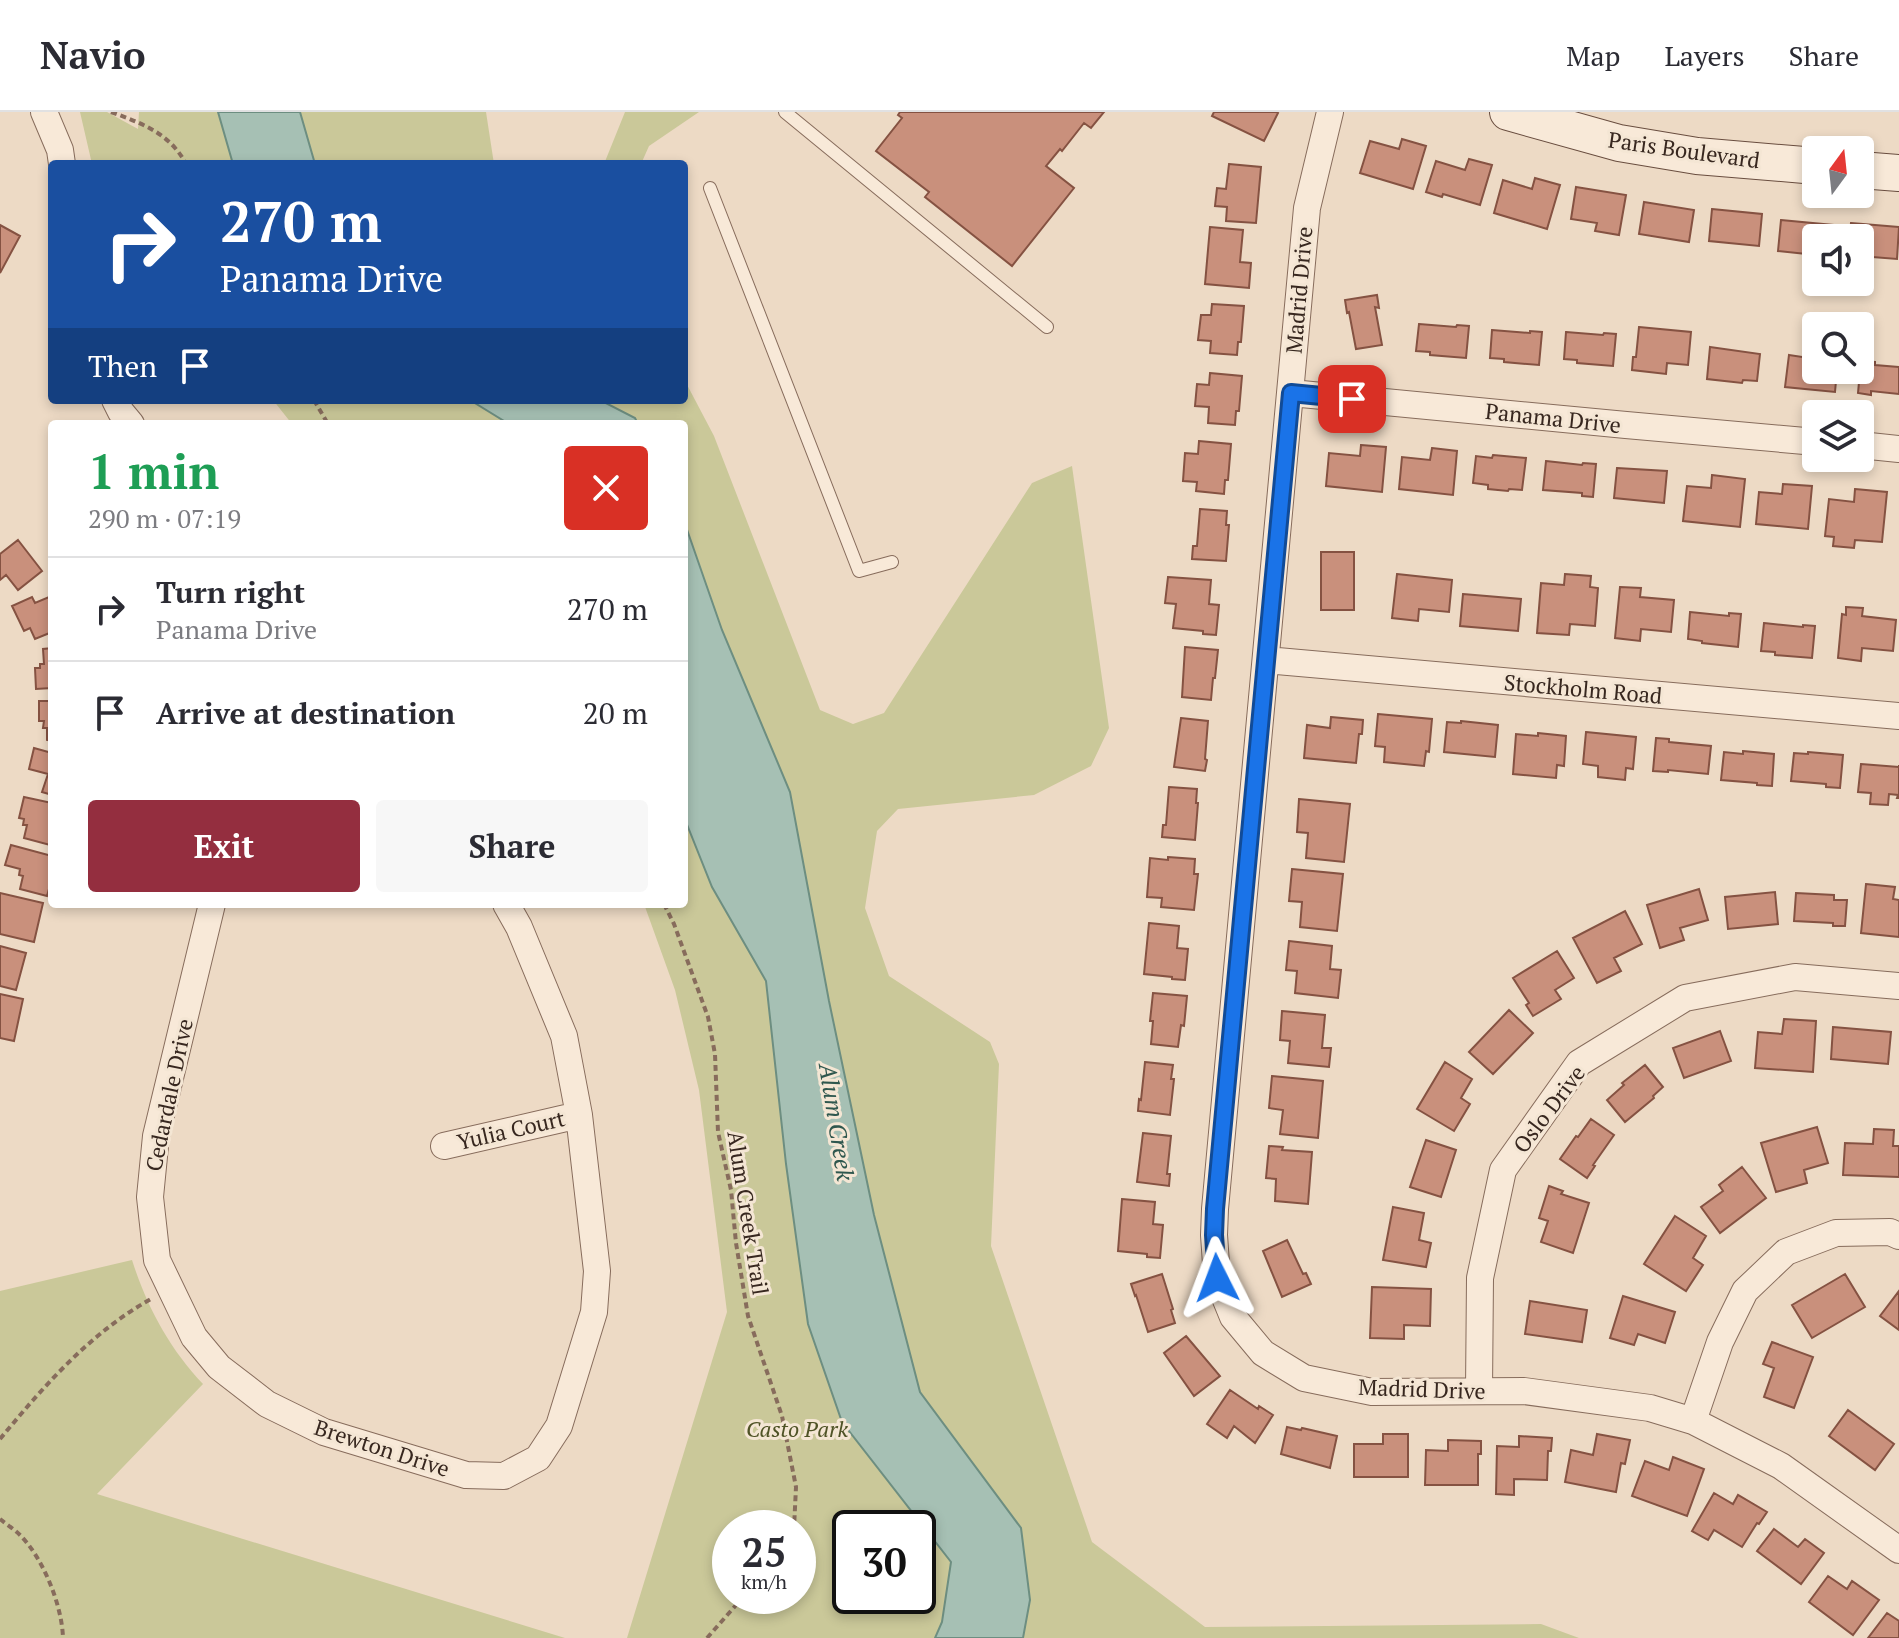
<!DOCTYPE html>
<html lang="en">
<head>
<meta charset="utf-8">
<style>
	:root { --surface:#fff; --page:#f7f7f7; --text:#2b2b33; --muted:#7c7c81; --line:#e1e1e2; --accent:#942e3f }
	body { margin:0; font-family:"PT Serif",serif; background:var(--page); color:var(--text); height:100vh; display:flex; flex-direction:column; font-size:30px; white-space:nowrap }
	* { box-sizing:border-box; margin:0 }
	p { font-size:26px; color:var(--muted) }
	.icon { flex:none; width:44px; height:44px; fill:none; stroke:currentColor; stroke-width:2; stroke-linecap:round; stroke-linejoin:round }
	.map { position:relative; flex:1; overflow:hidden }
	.details { position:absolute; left:48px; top:308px; width:640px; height:488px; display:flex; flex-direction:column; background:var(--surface); border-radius:8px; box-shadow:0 4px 12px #0003 }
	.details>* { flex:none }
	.banner { position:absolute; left:48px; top:48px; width:640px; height:244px; border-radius:8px; box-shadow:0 4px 12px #0003; background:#1a4fa0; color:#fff; overflow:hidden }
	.needle { width:52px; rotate:15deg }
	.buttons { position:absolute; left:1802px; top:24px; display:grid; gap:16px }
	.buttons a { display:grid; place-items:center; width:72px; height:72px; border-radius:8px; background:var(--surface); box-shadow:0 4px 12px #0003; font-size:40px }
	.speed { position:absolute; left:712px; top:1398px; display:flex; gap:16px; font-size:40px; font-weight:700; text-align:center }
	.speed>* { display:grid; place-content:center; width:104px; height:104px; border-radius:50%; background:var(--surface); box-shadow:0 4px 12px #0003; line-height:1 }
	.speed small { font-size:20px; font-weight:400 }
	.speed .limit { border:4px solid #111; border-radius:12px; background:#fff; color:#111 }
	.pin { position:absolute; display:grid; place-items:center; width:68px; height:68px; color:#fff; margin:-34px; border-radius:16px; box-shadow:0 4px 12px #0006 }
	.me { position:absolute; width:88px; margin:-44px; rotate:357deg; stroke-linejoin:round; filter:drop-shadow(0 0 6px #0008) }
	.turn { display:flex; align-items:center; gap:28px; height:168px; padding:0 40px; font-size:36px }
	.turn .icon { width:104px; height:104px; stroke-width:2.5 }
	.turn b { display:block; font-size:56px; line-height:68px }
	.then { display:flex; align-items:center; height:76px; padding:0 40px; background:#0003; gap:16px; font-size:30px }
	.round { display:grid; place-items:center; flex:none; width:84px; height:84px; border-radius:8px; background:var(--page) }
	.headline { display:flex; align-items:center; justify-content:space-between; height:136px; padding:0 40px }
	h1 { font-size:48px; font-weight:700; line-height:60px; color:#1e9e55 }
	.primary-button { display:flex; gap:16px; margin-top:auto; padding:16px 40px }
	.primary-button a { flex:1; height:92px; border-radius:8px; background:var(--accent); color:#fff; font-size:32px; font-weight:700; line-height:92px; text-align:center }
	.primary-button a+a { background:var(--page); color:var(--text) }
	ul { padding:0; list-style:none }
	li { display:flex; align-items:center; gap:24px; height:104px; padding:0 40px; border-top:2px solid var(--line) }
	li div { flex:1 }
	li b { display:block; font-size:30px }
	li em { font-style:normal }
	header { display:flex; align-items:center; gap:48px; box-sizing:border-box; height:112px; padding:0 40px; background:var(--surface); border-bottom:2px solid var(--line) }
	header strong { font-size:38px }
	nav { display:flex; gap:44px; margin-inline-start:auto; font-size:28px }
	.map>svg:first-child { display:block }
</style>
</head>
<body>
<header>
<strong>Navio</strong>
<nav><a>Map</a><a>Layers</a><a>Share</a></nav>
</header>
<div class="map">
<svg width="1899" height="1526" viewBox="0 0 1899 1526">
	<rect width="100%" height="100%" fill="#eddac5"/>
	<path fill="#cac899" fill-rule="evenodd" d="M80,0H107L138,17L139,0H243L284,52H92Z
		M300,0H486L494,52H315Z
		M625,0H699L649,34L641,52H604Z
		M684,267L714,324L820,598L853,612L884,601L1032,371L1072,354L1109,616L1091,654L1034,683L898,697L877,719L865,796L889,864L990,930L999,952L991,1134L1092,1430L1205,1515L1541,1512L1579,1526H1023L1030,1488L1021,1416L920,1280L874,1103L829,889L790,680L722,518L684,409V312H638L635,306L600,288H684Z
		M273,288H579L588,312H292Z
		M684,565L779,815L817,1124L994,1512L982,1526H627L727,1200L699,978L675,878L644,792H684ZM730,1416H798V1484H730ZM850,1416H918V1484H850Z
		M132,1148C147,1195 169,1236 203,1272L97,1382L565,1526H0V1179Z"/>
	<path fill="#a6c0b4" stroke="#6d8e81" stroke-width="2" d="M218,0H300L315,52H233Z
		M470,288H600L635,306L638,312H509Z
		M684,409L722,518L790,680L829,889L874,1103L920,1280L1021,1416L1030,1488L1023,1526H935L942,1510L951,1450L842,1310L808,1212L786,1052L766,869L712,775L684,705Z"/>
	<path fill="#c9907c" stroke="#855242" stroke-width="2" d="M900,0H1104L1091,16L1084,11L1062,39L1060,37L1046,54L1074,76L1012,154L925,85L929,80L876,39L902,6L898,3Z
		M1214,0H1276L1278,1L1264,29L1212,4Z
		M1402,27L1426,34L1413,77L1360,61L1370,29L1399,37Z
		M1469,47L1492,53L1480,93L1443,82L1442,85L1426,80L1436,49L1465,58Z
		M1229,52L1261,55L1256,111L1226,109L1227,95L1215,94L1217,76L1226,77Z
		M1535,66L1560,73L1547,117L1494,101L1503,68L1532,77Z
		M1576,75L1626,83L1619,123L1595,119L1597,111L1571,107Z
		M1644,90L1694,98L1689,130L1639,122Z
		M1712,97L1762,102L1759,134L1709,129Z
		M1781,108L1833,113L1831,126H1816V143L1778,139Z
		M1851,111L1899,115L1897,147L1860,144V126H1849Z
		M0,113L20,124L0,161Z
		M1210,115L1243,118L1240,150L1251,151L1249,176L1205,172Z
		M1377,183L1379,196L1375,195L1382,233L1356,237L1349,200L1347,201L1345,188Z
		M1212,192L1244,194L1241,230H1238L1237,243L1210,241L1211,229L1198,228L1201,203H1211Z
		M1419,212L1456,215L1457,213L1469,214L1466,246L1430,243V240L1416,239Z
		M1639,215L1691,220L1688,253L1667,251L1666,262L1632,258L1633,245H1636Z
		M1492,218L1530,221V219L1542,220L1539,253L1504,250V247L1490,246Z
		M1566,220L1603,223L1604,221L1616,222L1613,254L1577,251V248L1564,247Z
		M1710,235L1760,242L1757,269L1743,268L1742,271L1707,267Z
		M1789,243L1816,247V258H1837L1835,280L1785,275Z
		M1861,249L1875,250V253L1899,255V282L1871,279V283L1858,281Z
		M1210,261L1242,264L1239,299H1236L1235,313L1208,311L1209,295L1195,294L1197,272L1209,273Z
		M1199,329L1231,332L1228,368H1225L1224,382L1196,379L1197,370L1183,369L1185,341L1198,342Z
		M1361,333L1386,335L1382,380L1326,374L1329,341L1360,344Z
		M1432,336L1457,339L1453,383L1399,377L1402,345L1430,348Z
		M1493,343L1526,346L1522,378L1509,377L1508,379L1488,377V373L1473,371L1476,344L1492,346Z
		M1546,349L1582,353L1583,351L1596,352L1593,385L1582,384V381L1543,378Z
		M1617,356L1667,359L1664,391L1614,386Z
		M1712,363L1745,367L1740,415L1683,409L1687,374L1711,376Z
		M1783,372L1812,374L1808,417L1756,412L1759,380L1782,382Z
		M1855,377L1887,380L1882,430L1855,428L1854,436L1833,434L1834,425L1825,424L1829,387L1854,390Z
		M1200,397L1227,399L1226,413H1229L1226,449L1192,447L1193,434H1197Z
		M18,428L42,459L18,478L6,463L0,468V442Z
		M1321,440H1354V498H1321Z
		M1397,462L1452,468L1449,500L1419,497L1418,509L1392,506Z
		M1565,462L1591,464L1590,475L1598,476L1595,514L1570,512L1569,523L1537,521L1541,471L1564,473Z
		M1168,465L1211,468L1209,492L1219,493L1216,523L1203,522V519L1173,516L1176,492L1165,491Z
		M1620,475L1641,476L1640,485L1674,488L1671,520L1641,517L1640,529L1615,526Z
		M1463,482L1521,487L1518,519L1460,514Z
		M32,485L35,491L49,485L52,492V520L35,527L30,516L24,519L12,494Z
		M1846,495L1863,496L1862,504L1896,508L1893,539L1862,536L1861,549L1838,546L1842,502L1846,503Z
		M1690,500L1729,504V501L1741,502L1738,535L1702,531V529L1688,527Z
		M1764,511L1803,515V513L1815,514L1812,546L1775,543V540L1761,539Z
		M1185,535L1218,538L1215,566H1213L1211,588L1182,585Z
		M52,536V576L36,577L35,556H40V552H44L43,537Z
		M39,589H52V629L47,628V616H43L44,609H39Z
		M1378,602L1432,607L1429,640L1426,639L1424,654L1384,650L1385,635L1375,634Z
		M1331,605L1363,608L1362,622H1359L1356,651L1304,646L1307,613L1330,616Z
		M1181,606L1208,609L1205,647L1207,648L1205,659L1174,655Z
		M1461,609L1498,613L1495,645L1444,640L1447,610L1461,611Z
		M1586,620L1636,625L1633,657L1626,656L1625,668L1598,665V654L1583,652Z
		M1538,621L1566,624L1564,654L1557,653L1556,666L1513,662L1516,622L1538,624Z
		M1656,626L1669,627V630L1711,634L1708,662L1668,658V660L1653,659Z
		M34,636L52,641V683L42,680L48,662L29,657Z
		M1743,639L1774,642L1772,674L1757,673V671L1721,668L1724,640L1743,642Z
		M1808,640L1843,643L1840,676L1826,675V672L1791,669L1794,641L1808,642Z
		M1861,652L1899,655V653V686H1897L1898,683L1889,682L1888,693L1870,692L1871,681L1858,680Z
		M1169,675L1197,677L1196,691H1198L1195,728L1162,725L1163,713H1166Z
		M24,685L52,691L50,733L24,726L27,713H23L24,707L19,706Z
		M1299,687L1350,692L1344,750L1306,746L1308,721L1297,720Z
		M11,733L52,744V766L47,784L20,777L23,764L19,763L20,757L5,753Z
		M1168,745L1195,747L1194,762H1198L1194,798L1161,795L1162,786L1147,785L1150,746L1168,748Z
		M1292,757L1343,762L1337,819L1300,815L1302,790L1289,789Z
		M1866,772L1895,775L1893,787L1899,788V825L1861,821Z
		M1699,777L1708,808L1680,816L1684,828L1660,836L1647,793Z
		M1775,780L1778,812L1728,817L1725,785Z
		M0,781L43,791L34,830L0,822Z
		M1796,781L1834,783V788H1847L1845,814H1833V811L1794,809Z
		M1625,799L1642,832L1614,846L1621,859L1597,871L1573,826Z
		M1149,811L1179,814L1177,836L1188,837L1185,868L1172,867V865L1144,862Z
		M1289,829L1332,834L1330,857L1341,858L1338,886L1295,881L1297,859L1286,858Z
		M0,834L26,841L16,878L0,874Z
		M1557,839L1574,866L1555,878L1561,887L1533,904L1526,893L1529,891L1513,866Z
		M1153,881L1187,884L1184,914L1181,913L1178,935L1151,932L1153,909H1150Z
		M0,882L23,887L14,929L0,926Z
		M1509,898L1533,921L1493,962L1469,940Z
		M1282,899L1325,903L1322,936H1331L1329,955L1288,951L1290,929L1280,928Z
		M1784,907L1816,909L1813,960L1755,956L1758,920L1782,922Z
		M1833,915L1891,920L1888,952L1831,947Z
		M1720,919L1731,949L1684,966L1673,936Z
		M1145,950L1173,953L1171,967H1174L1170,1003L1138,999L1139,987L1141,988Z
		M1445,950L1472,967L1461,986L1470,992L1454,1019L1417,997Z
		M1645,953L1663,975L1653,984L1654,986L1625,1010L1607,988L1624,973L1622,971Z
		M1272,964L1323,969L1318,1026L1280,1022L1283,998L1269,996Z
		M1591,1007L1614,1023L1593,1053L1595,1054L1587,1066L1560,1047L1576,1024L1578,1025Z
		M1817,1015L1828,1051L1804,1058L1807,1071L1776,1080L1761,1031Z
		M1874,1017L1894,1018L1893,1034H1899V1065L1843,1063L1845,1031L1873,1032Z
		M1143,1021L1171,1024L1167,1062H1170L1169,1074L1137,1070Z
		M1426,1028L1456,1038L1441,1085L1410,1075Z
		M1269,1034L1283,1035L1282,1038L1312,1040L1308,1092L1275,1089L1276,1067L1266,1066Z
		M1742,1055L1766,1086L1720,1121L1701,1095L1723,1079L1719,1073Z
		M1549,1074L1563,1079L1561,1082L1589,1091L1573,1141L1541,1130L1548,1109L1539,1106Z
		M1122,1087L1155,1090L1153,1112L1163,1113L1160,1146L1147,1145V1142L1118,1139Z
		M1393,1095L1424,1101L1419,1128L1431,1131L1426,1155L1383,1148Z
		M1675,1104L1706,1124L1693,1146L1703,1153L1686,1179L1644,1152Z
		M1287,1128L1303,1162L1306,1161L1311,1172L1282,1185L1263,1139Z
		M1162,1162L1173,1197L1171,1198L1175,1211L1148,1220L1136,1183L1135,1184L1131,1172Z
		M1845,1162L1865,1195L1812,1226L1792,1193Z
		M1372,1175L1431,1177L1430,1214L1404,1213V1227L1370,1226Z
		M1899,1179V1218L1880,1204Z
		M1623,1184L1675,1200L1665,1231L1638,1222L1634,1233L1610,1226Z
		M1530,1189L1587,1198L1582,1230L1525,1222Z
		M1186,1224L1220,1264L1194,1284L1164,1241Z
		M1772,1230L1813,1245L1794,1296L1764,1285L1774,1256L1763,1252Z
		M1230,1278L1258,1297L1259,1294L1273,1303L1255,1331L1234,1314L1227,1326L1207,1312Z
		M1848,1298L1894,1332L1875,1358L1829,1324Z
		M1287,1315L1301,1318L1302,1316L1337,1324L1330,1356L1281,1342Z
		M1383,1322H1408V1365H1354V1332H1383Z
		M1597,1322L1630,1328L1625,1352L1621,1351L1616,1380L1565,1370L1571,1338L1593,1343Z
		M1519,1324L1552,1326L1551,1339H1548L1547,1368L1514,1367V1383L1496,1382L1497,1334L1519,1335Z
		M1448,1328L1481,1329V1342H1478V1373H1425L1426,1338L1448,1339Z
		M1673,1345L1704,1357L1687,1404L1632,1384L1645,1349L1669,1358Z
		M1714,1381L1733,1392L1738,1383L1767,1400L1759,1412L1757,1411L1742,1435L1714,1418L1708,1428L1692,1419Z
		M1774,1417L1798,1435L1805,1427L1824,1441L1801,1472L1757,1439Z
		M1828,1464L1847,1477L1852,1469L1879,1488L1853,1523L1809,1490Z
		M1887,1501L1899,1509V1526H1868Z"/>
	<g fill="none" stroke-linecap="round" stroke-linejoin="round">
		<defs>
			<path id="lane" d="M785,0L1047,215
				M710,76L859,459L892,450"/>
			<path id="street" d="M44,0L60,38L62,52
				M1330,0L1307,96L1215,1097L1214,1123L1217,1166L1233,1205L1263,1241L1304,1266L1372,1280L1524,1279L1650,1296L1693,1309L1781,1354L1899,1438
				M1291,281L1626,313L1816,330
				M115,288L121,300L131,312
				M1860,333L1899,337
				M1266,548L1899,604
				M212,792L156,1024L150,1085L157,1148L194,1225L219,1255L267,1292L324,1320L466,1363L504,1364L538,1346L559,1314L594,1200L597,1159L579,1003L564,924L519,815L506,792
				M444,1034L579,1003
				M1479,1278L1480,1166L1503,1058L1579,951L1685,886L1795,865L1899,874
				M1693,1309L1720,1230L1745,1179L1786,1140L1836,1121L1890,1120L1899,1124"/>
			<path id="secondary" d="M1508,0L1619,31L1697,44L1816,54
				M1860,58L1899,61"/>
		</defs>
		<use href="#lane" stroke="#876c5c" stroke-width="14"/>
		<use href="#street" stroke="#876c5c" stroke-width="28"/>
		<use href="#secondary" stroke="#694d3f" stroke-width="38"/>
		<path stroke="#876c5c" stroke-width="4" stroke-dasharray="6 4" stroke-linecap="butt" d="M111,0C141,11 170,21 186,52
			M314,288L328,312
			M664,792L674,812L708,905L715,942L718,1020L731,1078L736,1131L748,1204L782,1304L796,1375L794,1416
			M0,1327C44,1274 90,1221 151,1187
			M0,1407C6,1412 14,1417 20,1423C43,1446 62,1493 63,1526
			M707,1526L744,1484"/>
		<use href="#lane" stroke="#f8e9d8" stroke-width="12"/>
		<use href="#street" stroke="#f8e9d8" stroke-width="26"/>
		<use href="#secondary" stroke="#f8e9d8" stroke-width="36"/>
	</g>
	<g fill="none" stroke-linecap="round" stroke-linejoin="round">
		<defs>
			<path id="route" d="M1217,1166L1214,1123L1215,1097L1291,281L1352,287"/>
		</defs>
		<use href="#route" stroke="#114b97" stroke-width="20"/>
		<use href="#route" stroke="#1a73e8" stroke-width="14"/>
	</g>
	<g text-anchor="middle" stroke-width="6" stroke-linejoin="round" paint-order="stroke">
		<g font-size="22" fill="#37271f" stroke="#f4e6d4">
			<text transform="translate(1684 38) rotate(8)" y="8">Paris Boulevard</text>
			<text transform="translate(1299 178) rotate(-85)" y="8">Madrid Drive</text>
			<text transform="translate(1553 306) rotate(6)" y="8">Panama Drive</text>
			<text transform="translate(1583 577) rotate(5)" y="8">Stockholm Road</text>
			<text transform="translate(169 983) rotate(-78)" y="8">Cedardale Drive</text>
			<text transform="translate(1549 997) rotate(-53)" y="8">Oslo Drive</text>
			<text transform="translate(511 1018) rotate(-13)" y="8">Yulia Court</text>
			<text transform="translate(748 1101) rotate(81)" y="8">Alum Creek Trail</text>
			<text transform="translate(1422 1277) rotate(2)" y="8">Madrid Drive</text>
			<text transform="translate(382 1336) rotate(18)" y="8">Brewton Drive</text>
		</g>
		<g font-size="22" font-style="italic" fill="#4f5326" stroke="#f4e6d4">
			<text x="797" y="1325">Casto Park</text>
		</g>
		<g font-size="24" font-style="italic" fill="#2f574e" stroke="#f4e6d4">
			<text transform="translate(836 1010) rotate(81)" y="8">Alum Creek</text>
		</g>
	</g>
</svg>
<div class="buttons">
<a><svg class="needle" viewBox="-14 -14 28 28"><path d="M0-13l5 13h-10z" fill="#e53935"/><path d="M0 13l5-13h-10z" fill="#7c7c81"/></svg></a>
<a><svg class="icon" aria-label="sound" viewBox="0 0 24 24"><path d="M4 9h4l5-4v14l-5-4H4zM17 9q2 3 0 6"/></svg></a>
<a><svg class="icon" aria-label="search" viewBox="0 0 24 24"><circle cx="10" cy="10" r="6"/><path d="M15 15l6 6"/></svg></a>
<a><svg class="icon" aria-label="layers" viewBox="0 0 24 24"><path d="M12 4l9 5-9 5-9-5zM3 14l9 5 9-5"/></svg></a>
</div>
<div class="speed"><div>25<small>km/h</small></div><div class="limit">30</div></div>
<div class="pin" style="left:1352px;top:287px;background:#d93025"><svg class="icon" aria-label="arrive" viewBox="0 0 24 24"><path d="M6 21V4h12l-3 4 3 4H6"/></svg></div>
<svg class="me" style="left:1217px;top:1166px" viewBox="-20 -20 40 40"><path d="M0-17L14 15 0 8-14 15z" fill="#1a73e8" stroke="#fff" stroke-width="4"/></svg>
<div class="banner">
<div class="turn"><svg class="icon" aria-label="right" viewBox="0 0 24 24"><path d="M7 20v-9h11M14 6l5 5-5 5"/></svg><div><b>270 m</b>Panama Drive</div></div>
<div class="then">Then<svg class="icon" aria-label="arrive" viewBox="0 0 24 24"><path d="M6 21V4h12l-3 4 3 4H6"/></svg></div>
</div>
<section class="details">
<div class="headline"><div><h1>1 min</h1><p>290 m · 07:19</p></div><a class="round" style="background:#d93025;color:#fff"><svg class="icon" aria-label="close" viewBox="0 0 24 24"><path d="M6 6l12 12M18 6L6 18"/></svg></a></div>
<ul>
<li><svg class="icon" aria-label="right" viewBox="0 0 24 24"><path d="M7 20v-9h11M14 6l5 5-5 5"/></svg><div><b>Turn right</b><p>Panama Drive</p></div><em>270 m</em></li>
<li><svg class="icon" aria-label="arrive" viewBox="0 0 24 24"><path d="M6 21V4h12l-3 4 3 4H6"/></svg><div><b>Arrive at destination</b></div><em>20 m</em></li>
</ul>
<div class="primary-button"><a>Exit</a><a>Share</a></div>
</section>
</div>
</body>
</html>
